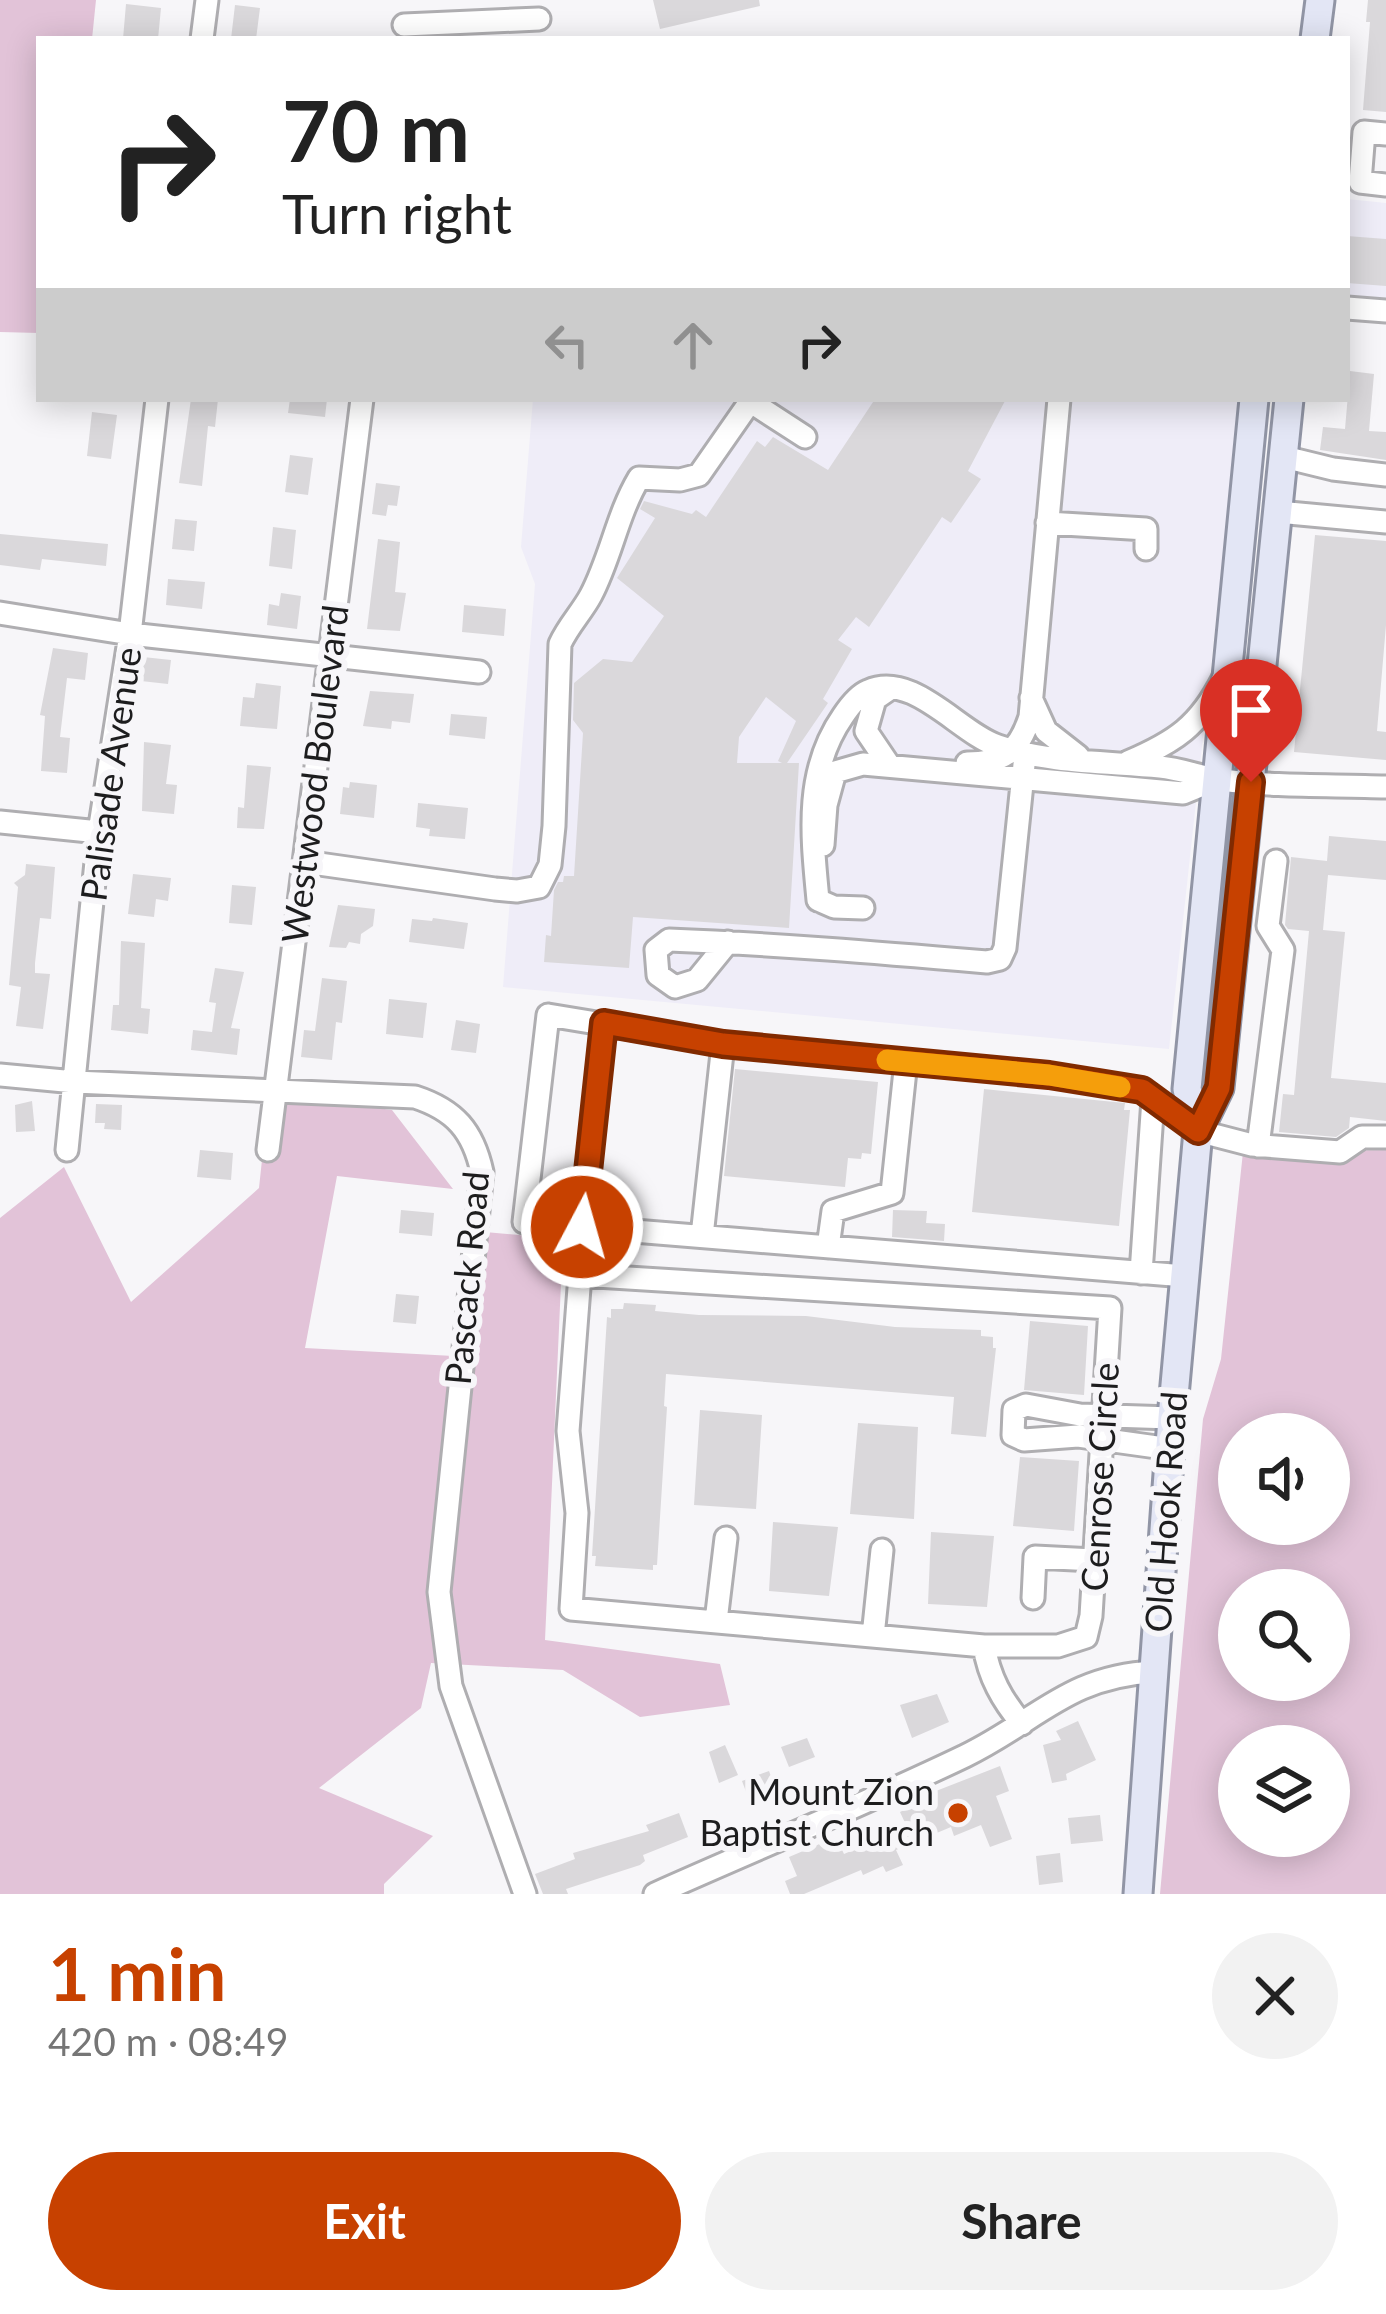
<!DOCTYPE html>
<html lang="en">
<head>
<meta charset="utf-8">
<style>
	:root { --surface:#fff; --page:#f2f2f2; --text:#222; --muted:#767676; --accent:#c74100 }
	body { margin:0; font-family:Lato,sans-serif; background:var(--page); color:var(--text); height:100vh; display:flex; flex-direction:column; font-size:45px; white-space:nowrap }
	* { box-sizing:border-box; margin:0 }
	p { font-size:39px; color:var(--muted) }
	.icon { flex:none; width:66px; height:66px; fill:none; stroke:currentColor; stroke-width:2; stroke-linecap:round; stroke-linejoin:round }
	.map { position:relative; height:1894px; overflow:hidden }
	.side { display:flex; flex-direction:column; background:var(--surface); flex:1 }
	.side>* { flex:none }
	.banner { position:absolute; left:36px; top:36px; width:1314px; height:366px; border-radius:0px; box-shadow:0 6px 30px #0003; background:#fff; color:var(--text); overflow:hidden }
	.fabs { position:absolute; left:1218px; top:1413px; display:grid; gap:24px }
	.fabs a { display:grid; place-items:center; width:132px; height:132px; border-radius:50%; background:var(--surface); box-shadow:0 6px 30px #0003; font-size:60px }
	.pin { position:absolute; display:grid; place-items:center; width:102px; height:102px; color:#fff; margin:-123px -51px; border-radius:50% 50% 50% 0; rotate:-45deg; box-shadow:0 0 12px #0007 }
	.pin .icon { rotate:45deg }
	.me { position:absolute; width:132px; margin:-66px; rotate:6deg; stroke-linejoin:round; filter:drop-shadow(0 0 9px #0008) }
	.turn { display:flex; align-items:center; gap:42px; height:252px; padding:0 48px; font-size:54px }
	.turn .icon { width:156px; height:156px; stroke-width:2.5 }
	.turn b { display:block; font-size:84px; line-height:102px }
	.lanes { display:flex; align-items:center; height:114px; padding:0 48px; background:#0003; justify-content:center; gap:60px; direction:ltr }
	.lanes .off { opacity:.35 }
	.round { display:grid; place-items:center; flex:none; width:126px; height:126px; border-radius:63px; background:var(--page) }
	.head { display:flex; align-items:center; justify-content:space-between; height:204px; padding:0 48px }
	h1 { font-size:72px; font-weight:700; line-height:90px; color:var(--accent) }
	.cta { display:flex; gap:24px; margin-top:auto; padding:24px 48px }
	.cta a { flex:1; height:138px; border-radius:72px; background:var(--accent); color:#fff; font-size:48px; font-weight:700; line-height:138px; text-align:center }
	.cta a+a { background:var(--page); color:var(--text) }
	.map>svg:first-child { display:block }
</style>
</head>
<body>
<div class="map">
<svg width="1386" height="1894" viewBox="0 0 1386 1894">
	<rect width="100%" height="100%" fill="#f7f6f9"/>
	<path fill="#efedf8" d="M1347,199L1386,203V316L1347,314Z
		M533,399H1240L1169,1049L503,987L535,584L521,547Z"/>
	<path fill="#e2c3d8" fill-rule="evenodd" d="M0,0H96L92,39H39V333L0,332Z
		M269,1094L392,1110L453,1189L337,1176L305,1348L472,1357L485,1232L563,1239L545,1640L720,1664L730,1705L640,1717L563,1670L431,1663L421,1708L319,1788L433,1836L384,1884V1894H0V1218L64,1167L131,1302L259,1188Z
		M1386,1150V1894H1160L1203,1419L1221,1359L1243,1152ZM1239,1434H1329V1524H1239ZM1239,1590H1329V1680H1239ZM1239,1746H1329V1836H1239Z"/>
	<path fill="#dad8db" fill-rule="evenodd" d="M653,0H759L760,6L660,29Z
		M1368,0H1386V112L1363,110L1370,22H1366Z
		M126,4L161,8L158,39H123Z
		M235,5L260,8L256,39H231Z
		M1347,236L1386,239V286L1347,283Z
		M1350,371L1374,374L1369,431L1386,432V460L1320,450L1323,427L1345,429Z
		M191,399H218L215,427L208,426L202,486L179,483Z
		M290,399H327L325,417L288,413Z
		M875,399H1006L968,471L981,479L951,523L942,517L869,627L856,617L838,640L852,649L823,699L828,703L787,763H799L789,928L633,917L629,968L544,962L546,935L551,936L554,890L558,882H563L564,876H574L583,733L573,720L574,683L603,659L632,662L664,616L617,578L655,518L640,509L644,501L692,514L696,510L706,517L757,441L765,447L773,437L828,470ZM766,697L796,721L778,761L782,763H737L739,737Z
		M92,412L117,415L111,459L87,456Z
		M290,455L313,458L308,495L285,492Z
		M376,483L400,486L397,506L388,505L386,516L372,514Z
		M175,519L197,521L194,551L172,549Z
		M273,527L296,530L292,569L269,566Z
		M0,534L108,544L106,566L42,559L40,570L0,565Z
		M1315,535L1386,541V625L1377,731L1386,732V760L1294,752Z
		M378,539L400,542L395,592L406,593L400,631L367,629Z
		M168,579L205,582L202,609L166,605Z
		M281,593L301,596L297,629L267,625L269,604L279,606Z
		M464,605L506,609L504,636L462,632Z
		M53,648L88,653L85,680L67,678L60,737L70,738L67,773L41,771L45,716L40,715Z
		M143,657L171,660L168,684L141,681Z
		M256,683L281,686L277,729L240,726L243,697L254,698Z
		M370,691L414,694L410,723L392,721L391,729L363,726Z
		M451,714L487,717L485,739L449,735Z
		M144,742L171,745L166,784L177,785L174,814L142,811Z
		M247,765L271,767L264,829L237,828L238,807L244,808Z
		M350,782L377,785L374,818L340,814L343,787L349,788Z
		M418,803L468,808L465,839L429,836L430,829L416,827Z
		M1329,836L1386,841V880L1328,875L1323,930L1345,932L1331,1078L1386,1083V1121L1350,1117L1349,1128L1336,1137L1279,1132L1283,1094L1294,1095L1309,931L1288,929L1285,925L1291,857L1327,861Z
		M26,864L55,867L51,919L40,918L35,963V973L50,974L43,1029L16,1026L21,987L9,985L18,887L14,883L25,875Z
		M133,874L171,878L168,901L156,899L154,917L128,914Z
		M232,885L256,887L252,925L229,923Z
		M338,905L375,909L373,926L361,934L360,944L349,942L346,948L329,947Z
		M433,918L468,923L464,949L409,942L412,919L432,921Z
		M121,941L145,943L141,1008L150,1009L148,1034L111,1030L113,1005H119Z
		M215,968L244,972L231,1028L240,1029L237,1055L191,1050L193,1030L212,1032L216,1003L209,1002Z
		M322,978L347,981L342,1023L336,1022L332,1060L301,1057L304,1030L315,1031Z
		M389,999L427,1003L423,1038L386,1034Z
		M456,1020L480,1024L476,1053L451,1050Z
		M735,1069L878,1082L871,1154L862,1153L861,1159L848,1158L845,1187L724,1176Z
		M984,1089L1125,1103L1124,1110H1130L1119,1226L972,1212Z
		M32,1101L35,1131L16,1132L15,1105Z
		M96,1104L122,1105L121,1130L104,1129L105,1123H95Z
		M200,1150L233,1153L231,1180L197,1177Z
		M401,1210L434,1213L432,1236L399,1233Z
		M893,1210L927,1211L926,1223L945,1224L944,1241L892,1237Z
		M396,1294L419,1296L416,1324L393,1322Z
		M624,1303L656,1305L655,1311L699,1315L806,1316L895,1327L981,1330V1336L993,1337V1348H996L986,1437L951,1434L954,1397L666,1374L664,1406L667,1407L657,1565H653V1570L595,1566L596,1556H592L607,1317L611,1318V1309H623Z
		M1030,1321L1088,1326L1084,1395L1024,1390Z
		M700,1410L762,1415L756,1509L694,1505Z
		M858,1423L918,1427L914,1519L850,1514Z
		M1020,1457L1079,1461L1074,1531L1013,1526Z
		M773,1522L838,1527L829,1596L769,1591Z
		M931,1532L994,1536L987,1607L928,1604Z
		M937,1694L949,1722L912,1738L900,1705Z
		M1078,1721L1096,1760L1066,1774L1067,1780L1052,1783L1043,1745L1061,1740L1056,1731Z
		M807,1738L815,1757L789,1767L781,1747Z
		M725,1745L738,1775L719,1783L709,1752Z
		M1000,1766L1009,1791L996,1796L1012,1839L990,1847L981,1825L954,1836L951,1827L896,1850L903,1865L886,1872L883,1866L863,1875L861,1870L804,1894H790L785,1881L797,1876L789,1857L836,1837L844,1854L907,1827L900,1812L937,1794L936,1791Z
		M769,1771L778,1795L751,1805L742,1781Z
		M679,1813L688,1837L643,1855L645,1861L640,1865L566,1889L568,1894H543L535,1874L575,1859L573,1853L649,1831L646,1825Z
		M1100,1815L1103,1841L1071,1844L1068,1818Z
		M1060,1853L1063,1882L1039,1885L1036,1856Z"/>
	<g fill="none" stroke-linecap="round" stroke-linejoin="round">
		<defs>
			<path id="minor" d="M404,25L539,19
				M202,39L207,0
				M1386,134L1364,132L1360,182L1386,185
				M1347,308L1386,311
				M751,402L805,437
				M1284,457L1333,469L1386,475
				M1278,512L1386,522
				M1047,523L1146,529V549
				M0,613L130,634L479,672
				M1031,698L1046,731L1078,756
				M1128,762C1175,742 1199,726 1223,679
				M967,763C1004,763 1019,751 1030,717L1059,399
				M889,765L866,731L875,699L891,688
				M0,822L99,832
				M823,845L826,805L835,772L863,764L1183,793L1217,779
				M305,862L495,889L517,891L539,887L550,865L554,826L560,644C568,626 582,612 591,595C611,557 617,515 639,478L680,480L699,475L752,399
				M818,900C812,836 804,772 843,716C849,707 858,695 868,691C913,671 959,733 998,746C1048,763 1107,762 1160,767C1181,769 1201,777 1222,780C1276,787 1332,785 1386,787
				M818,900L834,907L863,908
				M728,942L697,980L675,987L658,975L656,950L669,940C775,944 881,953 987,962L1000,959L1005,948L1025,755
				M0,1075L75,1082L415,1097C455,1110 473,1131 482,1172L439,1592L451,1686L525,1894
				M1258,1146L1283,950L1268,926L1276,861
				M67,1150L99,832L130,634L157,399
				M268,1150L362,399
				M582,1227L603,1023
				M702,1236L723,1044
				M828,1247L833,1211L892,1193L906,1061
				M1141,1273L1153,1099
				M580,1275L1110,1308L1091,1616L1086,1637L1058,1646H984L571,1609L577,1513L568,1431Z
				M1185,1276L524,1222L548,1015L723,1044L1049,1075L1142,1091L1198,1131L1252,1145L1340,1152L1362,1137H1386
				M1171,1449L1078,1436L1024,1440L1013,1435L1014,1410L1026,1405L1080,1415L1172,1418
				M1033,1598L1035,1557L1094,1560
				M716,1621L726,1538
				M873,1636L882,1550
				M984,1646C989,1677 1002,1700 1022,1724
				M655,1894C758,1848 863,1805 965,1756C1037,1721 1068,1676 1154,1672"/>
			<path id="major" d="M1315,39L1320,0
				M1198,1131L1219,1088L1289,399
				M1138,1894L1172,1418L1198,1131L1187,1089L1254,399"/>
		</defs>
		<use href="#minor" stroke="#afaeb1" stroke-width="27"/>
		<use href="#major" stroke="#9195a5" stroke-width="33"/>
		<use href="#minor" stroke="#fff" stroke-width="21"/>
		<use href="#major" stroke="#e3e6f5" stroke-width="27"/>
	</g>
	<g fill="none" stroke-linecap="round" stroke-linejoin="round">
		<defs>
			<path id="route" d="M582,1227L604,1023L723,1044L1049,1075L1142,1090L1198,1131L1219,1088L1251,782"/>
		</defs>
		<use href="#route" stroke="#812a00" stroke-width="30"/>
		<use href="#route" stroke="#c74100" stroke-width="21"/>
		<path stroke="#f59e0b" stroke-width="21" d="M887,1060L1049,1075L1120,1087"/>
	</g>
	<circle fill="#c74100" stroke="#f7f6f9" stroke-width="4.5" cx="958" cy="1813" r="12"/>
	<g text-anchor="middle" stroke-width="12" stroke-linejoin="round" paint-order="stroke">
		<g font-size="36" fill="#1d1d1e" stroke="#f7f6f9">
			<text transform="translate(111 774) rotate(-82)" y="13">Palisade Avenue</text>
			<text transform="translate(315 774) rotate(-83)" y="13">Westwood Boulevard</text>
			<text transform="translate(467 1278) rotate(-85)" y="13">Pascack Road</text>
			<text transform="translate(1100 1477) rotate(-87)" y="13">Cenrose Circle</text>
			<text transform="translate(1166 1512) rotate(-86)" y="13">Old Hook Road</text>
		</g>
		<g font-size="36" fill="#1d1d1e" stroke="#f7f6f9" text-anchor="end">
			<text x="934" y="1805">Mount Zion<tspan x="934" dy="41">Baptist Church</tspan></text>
		</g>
	</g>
</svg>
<div class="fabs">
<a><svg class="icon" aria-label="sound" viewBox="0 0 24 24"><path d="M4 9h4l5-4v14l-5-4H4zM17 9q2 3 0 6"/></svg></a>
<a><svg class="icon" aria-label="search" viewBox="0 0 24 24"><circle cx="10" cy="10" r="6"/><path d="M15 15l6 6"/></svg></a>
<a><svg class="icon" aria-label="layers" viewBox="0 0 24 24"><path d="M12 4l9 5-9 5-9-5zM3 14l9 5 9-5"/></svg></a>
</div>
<div class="pin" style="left:1251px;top:782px;background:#d93025"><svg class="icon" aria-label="arrive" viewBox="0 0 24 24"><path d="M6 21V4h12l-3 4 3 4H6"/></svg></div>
<svg class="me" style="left:582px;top:1227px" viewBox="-20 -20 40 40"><circle r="17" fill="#c74100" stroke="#fff" stroke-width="3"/><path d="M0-11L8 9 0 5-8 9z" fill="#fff"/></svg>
<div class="banner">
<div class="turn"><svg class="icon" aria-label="right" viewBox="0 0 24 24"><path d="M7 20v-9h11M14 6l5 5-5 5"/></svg><div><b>70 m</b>Turn right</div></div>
<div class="lanes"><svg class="icon off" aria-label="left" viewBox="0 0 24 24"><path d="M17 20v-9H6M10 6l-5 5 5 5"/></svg><svg class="icon off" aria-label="ahead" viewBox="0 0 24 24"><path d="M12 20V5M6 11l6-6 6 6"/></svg><svg class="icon" aria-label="right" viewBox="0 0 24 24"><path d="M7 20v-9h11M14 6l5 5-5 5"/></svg></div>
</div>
</div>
<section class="side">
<div class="head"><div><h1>1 min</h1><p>420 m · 08:49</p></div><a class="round"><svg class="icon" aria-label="close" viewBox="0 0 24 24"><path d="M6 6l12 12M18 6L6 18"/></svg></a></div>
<div class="cta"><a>Exit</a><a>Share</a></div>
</section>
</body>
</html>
